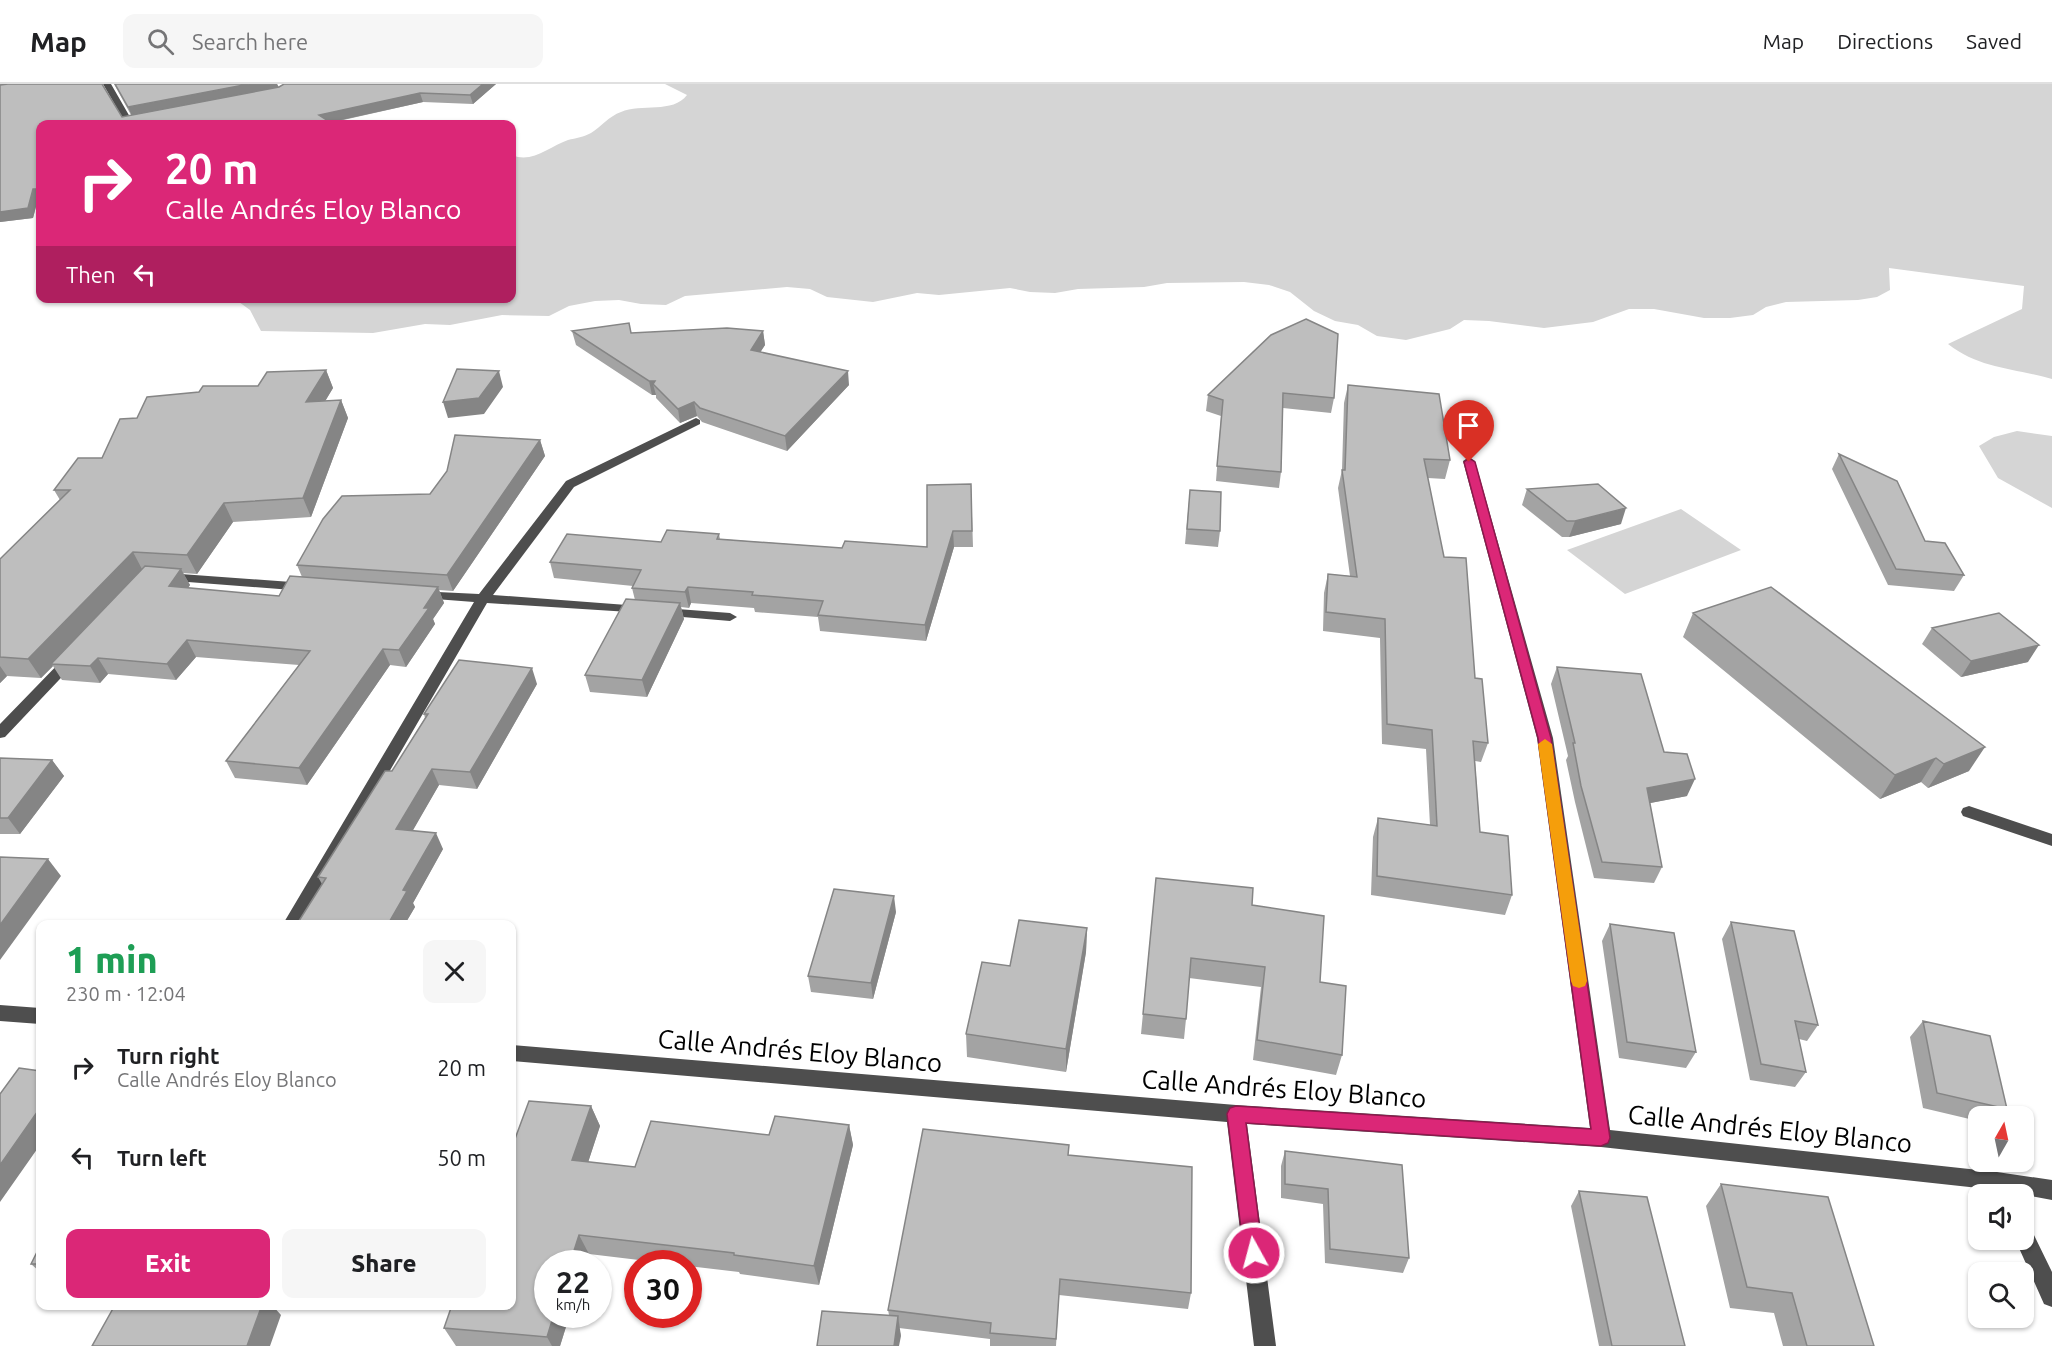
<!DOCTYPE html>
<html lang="en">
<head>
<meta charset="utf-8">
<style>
	:root { --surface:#fff; --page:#f6f6f6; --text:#202124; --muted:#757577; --line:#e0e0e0; --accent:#db2777 }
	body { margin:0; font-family:Ubuntu,sans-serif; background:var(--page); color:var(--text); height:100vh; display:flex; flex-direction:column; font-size:22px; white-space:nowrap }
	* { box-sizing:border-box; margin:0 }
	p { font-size:20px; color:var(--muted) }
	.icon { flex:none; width:33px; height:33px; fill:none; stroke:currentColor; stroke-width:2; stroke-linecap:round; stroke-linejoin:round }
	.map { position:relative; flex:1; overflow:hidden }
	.sheet { position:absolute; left:36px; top:836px; width:480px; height:390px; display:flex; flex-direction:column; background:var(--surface); border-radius:12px; box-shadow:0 2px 4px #0004 }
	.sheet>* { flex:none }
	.banner { position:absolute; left:36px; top:36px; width:480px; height:183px; border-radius:12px; box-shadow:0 2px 4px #0004; background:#db2777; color:#fff; overflow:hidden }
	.needle { width:39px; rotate:9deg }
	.tools { position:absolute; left:1968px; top:1022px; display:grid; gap:12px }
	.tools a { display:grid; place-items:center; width:66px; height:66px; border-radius:12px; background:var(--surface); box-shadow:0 2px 4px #0004; font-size:30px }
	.speed { position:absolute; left:534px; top:1166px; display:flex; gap:12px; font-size:30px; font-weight:700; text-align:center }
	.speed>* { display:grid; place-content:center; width:78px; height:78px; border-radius:50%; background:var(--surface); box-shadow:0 2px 4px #0004; line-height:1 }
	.speed small { font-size:15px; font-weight:400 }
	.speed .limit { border:9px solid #d22; background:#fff; color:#111 }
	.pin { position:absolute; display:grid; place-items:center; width:51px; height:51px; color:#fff; margin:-62px -26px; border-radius:50% 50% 50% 0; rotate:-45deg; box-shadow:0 0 6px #0007 }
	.pin .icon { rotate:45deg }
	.me { position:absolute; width:66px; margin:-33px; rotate:353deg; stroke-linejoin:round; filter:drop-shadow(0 0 4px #0008) }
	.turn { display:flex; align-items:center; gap:21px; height:126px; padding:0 30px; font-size:27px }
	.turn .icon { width:78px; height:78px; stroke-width:2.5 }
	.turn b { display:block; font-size:42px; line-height:51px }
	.then { display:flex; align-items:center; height:57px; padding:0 30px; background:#0003; gap:12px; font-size:22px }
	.round { display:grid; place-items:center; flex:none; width:63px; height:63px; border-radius:12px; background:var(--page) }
	.headline { display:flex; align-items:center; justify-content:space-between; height:102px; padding:0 30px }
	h1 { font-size:36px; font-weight:800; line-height:45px; color:#1e9e55 }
	.action { display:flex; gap:12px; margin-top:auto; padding:12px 30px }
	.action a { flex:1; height:69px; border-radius:12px; background:var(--accent); color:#fff; font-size:24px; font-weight:800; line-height:69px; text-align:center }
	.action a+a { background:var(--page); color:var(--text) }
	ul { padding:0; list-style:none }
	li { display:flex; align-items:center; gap:18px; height:90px; padding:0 30px }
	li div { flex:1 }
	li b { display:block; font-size:22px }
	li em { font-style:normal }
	header { display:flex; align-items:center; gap:36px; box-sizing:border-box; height:84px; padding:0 30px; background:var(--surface); border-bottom:2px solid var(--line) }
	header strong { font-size:28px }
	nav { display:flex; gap:33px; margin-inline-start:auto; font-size:21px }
	.search { width:420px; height:54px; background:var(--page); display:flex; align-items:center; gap:15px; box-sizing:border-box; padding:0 21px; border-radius:12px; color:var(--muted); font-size:22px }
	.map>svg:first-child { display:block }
</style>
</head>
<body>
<header>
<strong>Map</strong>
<div class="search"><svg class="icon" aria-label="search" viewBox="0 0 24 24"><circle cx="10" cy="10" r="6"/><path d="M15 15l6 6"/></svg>Search here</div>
<nav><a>Map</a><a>Directions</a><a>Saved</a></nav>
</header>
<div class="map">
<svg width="2052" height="1262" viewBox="0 0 2052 1262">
	<rect width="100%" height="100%" fill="#fff"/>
	<path fill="#d5d5d5" d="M665,0H2052V295C2014,284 1980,285 1948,260L2022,225L2024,202L1889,184L1890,206L1877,213L1858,216L1786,218L1766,223L1753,231L1730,234H1704L1654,225H1629L1593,238L1544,244L1489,237L1464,236L1450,245L1406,256L1377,252L1358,241L1335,237L1314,227L1290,208L1269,201L1244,198L1167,199L1144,203L1078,205L1055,209L1030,208L1010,204L939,211L917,209L873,218L827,213L810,205L787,203L685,212L666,221L641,220L619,216L595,217L569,222L549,232L502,231L450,241L425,240L373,249L261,247L250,226L239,218V215L512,214V71C532,80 550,62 568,56C576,54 584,53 591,49C601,43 609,32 621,28C641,19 673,30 687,11Z
		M2017,347L2052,352V424L1998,394L1979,362L1994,353Z
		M1681,425L1741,466L1625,510L1567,466Z"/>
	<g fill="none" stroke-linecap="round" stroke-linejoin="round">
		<path fill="#4e4e4e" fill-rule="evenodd" d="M103,0H111L134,40H126Z
			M696,334L700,336V340L574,403L493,511L640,522L645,523L647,526L645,529L487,519L301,840H283L474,518L422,514L415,510L417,507L479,510L566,397Z
			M1469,373L1475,377L1553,654L1610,1046L1997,1088L2052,1096V1116L1997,1106L1601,1063L1247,1040L1276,1262H1254L1227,1038L512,977V961L1236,1021L1590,1044L1537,654L1463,377Z
			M167,489L305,499L312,503L305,507L162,496L160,493Z
			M664,524L730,529L737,533L730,537L659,531L657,528Z
			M71,570L78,575L76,578L5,653L0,654V640L66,572Z
			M1969,722L2052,750V762L1963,732L1961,728L1963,724Z
			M0,921L40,924V940L0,937Z
			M2024,1142L2031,1145L2052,1188V1223L2044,1220L2015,1155H2024Z"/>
	</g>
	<path fill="#a3a3a3" d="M0,0L122,33L131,31L114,0H277L279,3L496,0L473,20L423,18L330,39L40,40L38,115L33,134L0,138Z
		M1306,235L1334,314L1331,329L1283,324L1281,388L1279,404L1216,397L1221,332L1206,327L1208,311Z
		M572,247L632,249L763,247L765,261L760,268L849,301L787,367L702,338L697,332L680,339L656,314V311H652L576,261Z
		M326,286L333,304L325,317L341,316L348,334L311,433L233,438L197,490L183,489L190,501L188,504L279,512L302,493L297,481L430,410L540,356L545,372L453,507L439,506L444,519L433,535L435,540L406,583L390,581L307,701L235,694L226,677L299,581L196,573L176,596L108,590L100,599L62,596L53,582L41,594L7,592L0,599V475L60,416L54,406L102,374L137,334L258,302Z
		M1348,301L1450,376L1445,395L1428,394L1444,473L1475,594L1488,659L1481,678L1475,677L1480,748L1512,811L1505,831L1371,811L1373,753L1378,734L1430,741L1426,665L1382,660L1380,554L1323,547L1324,509L1328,490L1350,492L1338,404L1342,386L1344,319Z
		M1839,370L1925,457L1964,491L1954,507L1888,501L1832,385Z
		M971,400L973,463H954L926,557L820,547L818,533L755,528L754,524L691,519L689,524L681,523L684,535L647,613L590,608L585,591L635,516L632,504L633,502L554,494L550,478L661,458L719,450L720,455L842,464L927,463Z
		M1527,405L1621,440L1569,453H1562L1522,421Z
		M1190,406L1220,447L1218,463L1185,460Z
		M1693,529L1969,687L1928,704L1921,698L1880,715L1683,553Z
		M1932,544L2028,578L1961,593L1922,560Z
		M1557,583L1664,668L1687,712L1650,719L1662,783L1654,799L1594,794L1575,718L1566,676L1568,672L1551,600Z
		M537,600L477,705L439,701L412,747L443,765L413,819L415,823L405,840H297L322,800L318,793L392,687L425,634L424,630Z
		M0,674L52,676L64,692L20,750H0Z
		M1156,794L1252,821L1320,898L1342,971L1336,991L1253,976L1261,903L1189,894L1186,935L1184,955L1141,950Z
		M896,828L873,915L811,908L808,892Z
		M1731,838L1818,941L1807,957L1799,955L1806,988L1795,1003L1750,996L1722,855Z
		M1610,840L1696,968L1686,984L1619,974L1602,857Z
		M1087,844L1086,868L1066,988L967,973L966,950L1010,882Z
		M1923,937L2007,1025L2000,1032H1978V1037L1923,1024L1910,953Z
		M591,1022L600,1042L588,1078L635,1083L769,1051L849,1041L853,1061L819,1201L740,1190L739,1188L688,1182V1179H664L589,1170L586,1179H548V1230H570L560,1262H456L444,1244Z
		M1285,1067L1409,1174L1403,1189L1325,1179L1323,1120L1281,1114V1082Z
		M1068,1071L1191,1209L1188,1225L1059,1211L1056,1262H990V1255L899,1244L901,1252L889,1231L888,1226Z
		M1721,1100L1874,1262H1783L1774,1229L1730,1224L1706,1122Z
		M1579,1107L1685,1262H1599L1571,1122Z
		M40,1162V1188L31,1180Z"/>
	<path fill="#858585" d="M249,0H277L279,4L132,32L128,23Z
		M483,0H496L473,20L470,11Z
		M420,9L423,18L323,40L319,31Z
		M33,105H40V115H38L33,134L0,138V128Z
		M763,247L765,261L753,280L751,266Z
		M326,286L333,304L314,336L306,318Z
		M499,287L503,303L484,330L448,334L443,318Z
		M848,287L849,301L787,367L785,352Z
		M649,297H655L653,300L656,311H652Z
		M341,316L348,334L311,433L303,414Z
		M694,318L697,332L680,339L678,325Z
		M540,356L545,372L453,507L447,491Z
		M224,419L233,438L197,490L187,471Z
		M1626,424L1621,440L1569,453L1575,437Z
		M953,447L954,463L926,557L925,541Z
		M133,468L143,487L51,580L53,582L41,594L28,575Z
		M181,485L190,501L178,518L169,502Z
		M438,503L444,519L433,535L435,540L406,583L399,566L424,524Z
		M688,503L691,519L689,524L685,508Z
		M680,519L684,535L647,613L642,596Z
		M187,556L196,573L176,596L167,580Z
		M2039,561L2028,578L1961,593L1971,577Z
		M383,565L390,581L307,701L299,684Z
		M98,574L108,590L100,599L90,582Z
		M0,582L7,592L0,599Z
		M532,584L537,600L477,705L470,688Z
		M1985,663L1969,687L1928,704L1944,680Z
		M1936,674L1921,698L1880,715L1895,691Z
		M52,676L64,692L20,750L8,734Z
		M432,685L439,701L404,762L396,745Z
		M1695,695L1687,712L1640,721L1647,704Z
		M436,749L443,765L413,819L415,823L405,840H388L403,806Z
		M48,775L61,792L0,876V841Z
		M894,812L896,828L873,915L871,899Z
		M1087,844L1086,868L1066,988V965Z
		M591,1022L600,1042L582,1097L572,1076Z
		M40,1024V1061L0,1118V1081Z
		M849,1041L853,1061L819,1201L814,1182Z
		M579,1151L589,1170L586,1179H570Z
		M262,1221H272L281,1231L270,1262H247Z
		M554,1230H570L560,1262H552L547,1253Z
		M898,1232L901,1252L899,1262H894Z"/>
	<path fill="#bebebe" stroke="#858585" stroke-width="1.5" d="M8,0H102L122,33L279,3L284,0H483L470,11L420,9L319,31L333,40H40V105H33L28,124L0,128V1Z
		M115,0H249L128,23Z
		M1306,235L1338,250L1334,314L1283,309L1281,388L1217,382L1223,316L1208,311L1271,251Z
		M629,239L631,249L727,244L763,247L751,266L848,287L785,352L700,324L694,318L678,325L653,300L655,297H649L572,247Z
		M457,285L499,287L479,314L443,318Z
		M326,286L306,318L341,316L303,414L224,419L187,471L133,468L28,575L0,573V475L70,406H54L78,374H102L120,335L137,334L147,313L199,308L203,302H258L267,288Z
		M1348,301L1439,310L1450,376L1424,375L1444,473L1466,474L1475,594L1482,595L1488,659L1473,657L1480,748L1508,752L1512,811L1377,792L1378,734L1437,742L1432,646L1387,640L1385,535L1326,528L1328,490L1357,493L1342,386H1345Z
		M455,351L540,356L447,491L297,481L323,435L342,412L430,410L447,387Z
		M1839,370L1897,397L1925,457L1945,459L1964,491L1896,485Z
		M971,400L972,447H953L925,541L818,531L823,517L752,511L753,508L688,503L685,508L632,504L641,486L550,478L567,450L661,458L667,446L719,450L717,455L842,464L845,457L927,463V401Z
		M1598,400L1626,424L1575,437H1567L1527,405Z
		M1190,406L1221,408L1220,447L1187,445Z
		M145,482L181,485L169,502L279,512L290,492L438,503L424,524H429L399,566L383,565L299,684L226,677L310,567L187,556L167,580L98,574L90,582L51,580Z
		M1771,503L1985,663L1944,680L1936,674L1895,691L1693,529Z
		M626,515L680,519L642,596L585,591Z
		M1999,529L2039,561L1971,577L1932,544Z
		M459,576L532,584L470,688L432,685L396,745L436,749L403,806L407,807L388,840H297L326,794L318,793L385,687H392L428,630H424Z
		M1557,583L1641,590L1664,668L1687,670L1695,695L1647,704L1662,783L1602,778L1581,702L1573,659H1575Z
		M0,674L52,676L8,734H0Z
		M0,773L48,775L0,841Z
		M1156,794L1253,804L1252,821L1324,832L1320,898L1346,902L1342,971L1257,956L1265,883L1191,874L1186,935L1143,930Z
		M834,805L894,812L871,899L808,892Z
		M1019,836L1087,844L1066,965L966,950L982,878L1010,882Z
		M1731,838L1794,847L1818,941L1795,937L1806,988L1761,980Z
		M1610,840L1674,849L1696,968L1627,958Z
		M1923,937L1990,952L2007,1025L1937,1009Z
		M19,984L40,987V1024L0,1081V1010Z
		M529,1017L591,1022L572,1076L635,1083L651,1037L769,1051L775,1032L849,1041L814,1182L734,1171V1169L579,1151L570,1179H548V1230H554L547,1253L444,1244L452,1221H512V1063Z
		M923,1045L1069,1061L1068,1071L1192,1083L1191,1209L1060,1195L1056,1255L990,1249L991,1239L888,1226Z
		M1285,1067L1402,1081L1409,1174L1330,1165L1328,1105L1285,1100Z
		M1721,1100L1828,1113L1874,1262H1807L1792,1209L1747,1203Z
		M1579,1107L1647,1113L1685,1262H1612Z
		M40,1162V1180H31Z
		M115,1221H262L247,1262H92Z
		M822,1227L898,1232L894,1262H817Z"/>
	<path fill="#db2777" stroke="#8e194d" stroke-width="1.5" d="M1469,374L1475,378L1551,654L1610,1054L1608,1059L1601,1062L1246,1039L1263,1169L1260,1176L1254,1179L1247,1176L1244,1169L1227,1030L1230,1024L1236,1022L1591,1045L1538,654L1464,378Z"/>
	<path fill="#f59e0b" d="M1545,655L1552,660L1587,897L1585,902L1579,904L1573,902L1571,897L1538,660Z"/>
	<g text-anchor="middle" stroke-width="4.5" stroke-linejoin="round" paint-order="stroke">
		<g font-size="26" fill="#000" stroke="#fff">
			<text transform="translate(800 967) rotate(5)" y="9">Calle Andrés Eloy Blanco</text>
			<text transform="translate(1284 1005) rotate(4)" y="9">Calle Andrés Eloy Blanco</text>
			<text transform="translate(1770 1045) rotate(6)" y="9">Calle Andrés Eloy Blanco</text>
		</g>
	</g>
</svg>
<div class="tools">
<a><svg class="needle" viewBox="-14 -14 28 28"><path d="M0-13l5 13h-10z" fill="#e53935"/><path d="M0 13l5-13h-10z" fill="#757577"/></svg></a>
<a><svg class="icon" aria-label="sound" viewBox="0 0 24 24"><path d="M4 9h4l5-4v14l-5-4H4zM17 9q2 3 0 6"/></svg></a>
<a><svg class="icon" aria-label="search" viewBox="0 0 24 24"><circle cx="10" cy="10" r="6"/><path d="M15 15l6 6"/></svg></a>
</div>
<div class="speed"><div>22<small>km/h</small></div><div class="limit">30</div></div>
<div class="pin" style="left:1469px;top:378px;background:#d93025"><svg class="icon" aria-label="arrive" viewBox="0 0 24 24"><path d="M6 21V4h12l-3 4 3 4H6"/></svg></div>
<svg class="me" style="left:1254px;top:1169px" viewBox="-20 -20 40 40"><circle r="17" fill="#db2777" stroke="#fff" stroke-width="3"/><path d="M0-11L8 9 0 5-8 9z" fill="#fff"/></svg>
<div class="banner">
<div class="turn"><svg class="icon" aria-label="right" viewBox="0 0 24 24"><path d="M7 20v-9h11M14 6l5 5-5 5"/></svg><div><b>20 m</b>Calle Andrés Eloy Blanco</div></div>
<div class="then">Then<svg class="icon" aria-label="left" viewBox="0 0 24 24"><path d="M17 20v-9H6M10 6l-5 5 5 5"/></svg></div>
</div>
<section class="sheet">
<div class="headline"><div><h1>1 min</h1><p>230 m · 12:04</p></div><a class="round"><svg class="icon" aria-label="close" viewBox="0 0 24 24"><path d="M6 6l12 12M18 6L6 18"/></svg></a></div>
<ul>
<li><svg class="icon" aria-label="right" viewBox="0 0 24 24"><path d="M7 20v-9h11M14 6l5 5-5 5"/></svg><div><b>Turn right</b><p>Calle Andrés Eloy Blanco</p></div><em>20 m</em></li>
<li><svg class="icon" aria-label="left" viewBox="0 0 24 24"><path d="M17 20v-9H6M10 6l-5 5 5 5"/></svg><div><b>Turn left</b></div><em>50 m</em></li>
</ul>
<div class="action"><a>Exit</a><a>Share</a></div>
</section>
</div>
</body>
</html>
